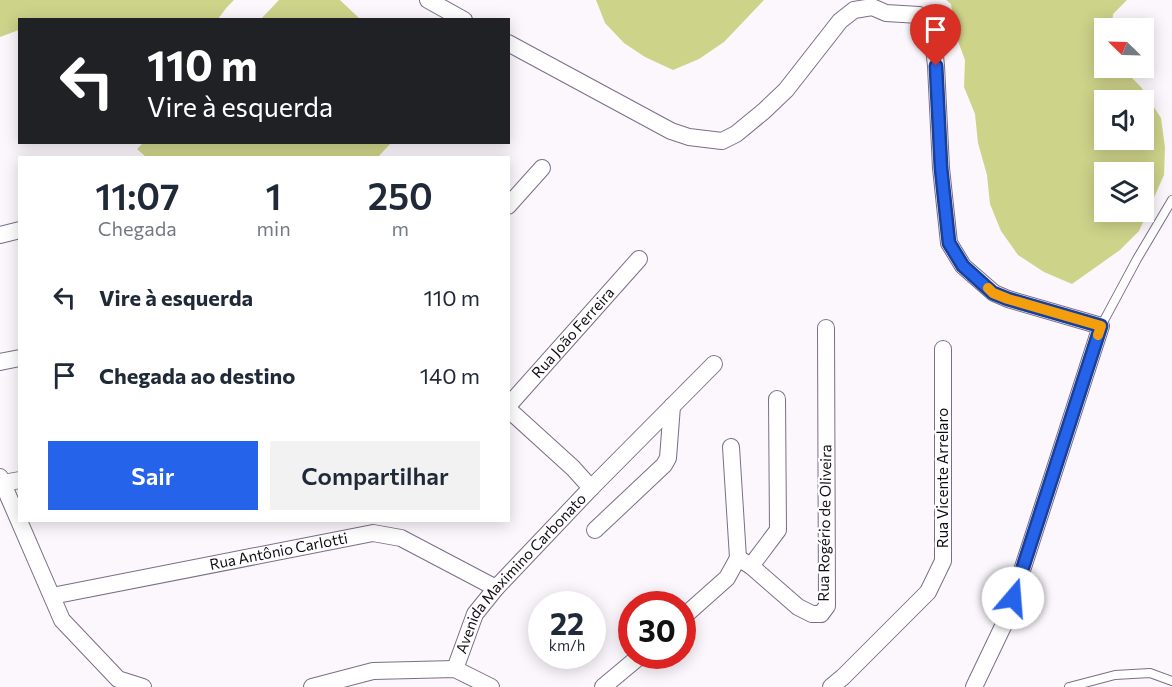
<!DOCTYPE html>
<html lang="pt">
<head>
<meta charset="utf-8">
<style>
	:root { --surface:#fff; --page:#f2f2f3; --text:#1f2937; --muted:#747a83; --accent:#2563eb }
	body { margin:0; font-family:Commissioner,sans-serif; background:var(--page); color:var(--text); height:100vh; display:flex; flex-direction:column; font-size:22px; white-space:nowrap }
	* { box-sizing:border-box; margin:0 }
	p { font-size:20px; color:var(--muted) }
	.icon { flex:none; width:33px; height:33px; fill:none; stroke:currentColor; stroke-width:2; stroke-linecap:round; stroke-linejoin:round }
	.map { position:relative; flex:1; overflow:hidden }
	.drawer { position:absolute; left:18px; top:156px; width:492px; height:366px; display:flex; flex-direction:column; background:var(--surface); border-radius:0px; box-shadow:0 3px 15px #0003 }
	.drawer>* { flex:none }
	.hud { position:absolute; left:18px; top:18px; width:492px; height:126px; border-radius:0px; box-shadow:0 3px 15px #0003; background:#202124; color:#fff; overflow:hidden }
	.needle { width:39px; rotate:293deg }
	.controls { position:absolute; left:1094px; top:18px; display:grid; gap:12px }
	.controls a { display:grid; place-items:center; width:60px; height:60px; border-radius:0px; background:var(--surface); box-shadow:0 3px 15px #0003; font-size:30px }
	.speed { position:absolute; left:528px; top:591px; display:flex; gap:12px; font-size:30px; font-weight:700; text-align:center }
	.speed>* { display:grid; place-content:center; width:78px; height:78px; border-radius:50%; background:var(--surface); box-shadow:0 3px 15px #0003; line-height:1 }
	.speed small { font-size:15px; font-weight:400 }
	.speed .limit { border:9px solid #d22; background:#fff; color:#111 }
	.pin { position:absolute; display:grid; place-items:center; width:51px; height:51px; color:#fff; margin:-62px -26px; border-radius:50% 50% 50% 0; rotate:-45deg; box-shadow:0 0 6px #0007 }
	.pin .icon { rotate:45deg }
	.me { position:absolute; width:66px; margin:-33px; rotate:18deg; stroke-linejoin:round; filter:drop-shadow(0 0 4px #0008) }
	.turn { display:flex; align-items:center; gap:21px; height:126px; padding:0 30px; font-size:27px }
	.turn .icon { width:78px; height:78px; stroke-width:2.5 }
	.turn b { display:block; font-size:42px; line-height:51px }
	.eta { display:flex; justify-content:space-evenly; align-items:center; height:102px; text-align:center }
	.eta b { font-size:36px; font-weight:600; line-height:42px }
	.action { display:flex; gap:12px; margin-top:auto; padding:12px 30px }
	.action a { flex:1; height:69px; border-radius:0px; background:var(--accent); color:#fff; font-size:24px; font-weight:600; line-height:69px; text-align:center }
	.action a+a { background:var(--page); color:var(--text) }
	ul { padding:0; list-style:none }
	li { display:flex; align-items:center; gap:18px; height:78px; padding:0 30px }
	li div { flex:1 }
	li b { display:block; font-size:22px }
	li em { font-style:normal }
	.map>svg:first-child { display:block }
</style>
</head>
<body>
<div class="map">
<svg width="1172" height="687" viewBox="0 0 1172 687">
	<rect width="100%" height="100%" fill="#fbf7fd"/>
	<path fill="#ced38a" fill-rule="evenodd" d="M0,0H234L227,7L218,19L20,20L19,30L0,37Z
		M279,0H340L360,19H261Z
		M596,0H764L724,42L699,59L673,70L645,57L624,43L605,23Z
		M946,0H1127L1113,14L1112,28H1104V68H1122L1141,87L1161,118L1165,148L1164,175L1139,231L1120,250L1072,284L1044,272L1018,255L1001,231L990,204L987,175L978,143L975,114L964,87L965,60L955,33L951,4ZM1143,100V140H1104V100ZM1143,172V212H1104V172Z
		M143,143V142L391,143L377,158L146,157L137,149Z"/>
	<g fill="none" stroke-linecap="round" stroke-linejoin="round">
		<defs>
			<path id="lane" d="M1101,326L1137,259L1172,200
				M1069,687L1115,675L1150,673L1172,681"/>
			<g id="street">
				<path d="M428,0L464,20"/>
				<path d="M508,43L671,131L689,137L722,141L736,134L764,111L786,90L840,21L854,10L872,7L886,13L919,15L929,20L932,28L936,66L941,168L949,243L963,266L994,293L1008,299L1101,326L1006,620L974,687"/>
				<path d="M508,206L542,168"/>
				<path d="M0,235L20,230"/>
				<path d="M0,362L20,358"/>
				<path id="s1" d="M508,406L639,259"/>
				<path d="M731,447L738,558"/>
				<path d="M0,477L62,620L118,679L143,687"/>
				<path d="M3,483L20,480"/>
				<path d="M591,488L714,364"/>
				<path d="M595,530L664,465L668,458L672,406"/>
				<path d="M738,558L751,566L798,607L812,614H821L827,606L826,328"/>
				<path d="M751,566L778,530L777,399"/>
				<path id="s2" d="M52,596L373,533L401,538L496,588"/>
				<path d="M682,618L727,578L738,558"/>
				<path id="s3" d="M455,669L475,614L496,588L591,488L573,468L508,409"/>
				<path d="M312,687L373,671L455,669L491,687"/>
				<path d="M603,687L640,656"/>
				<path d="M831,687L843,677L928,592L943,561V349"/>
			</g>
		</defs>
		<use href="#lane" stroke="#7c6d87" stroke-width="10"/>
		<use href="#street" stroke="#7c6d87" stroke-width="18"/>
		<use href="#lane" stroke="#fff" stroke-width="8"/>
		<use href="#street" stroke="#fff" stroke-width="16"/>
	</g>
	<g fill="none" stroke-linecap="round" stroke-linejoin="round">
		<defs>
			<path id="route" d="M936,66L941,168L949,243L963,266L993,293L1008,299L1101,326L1013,598"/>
		</defs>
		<use href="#route" stroke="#184099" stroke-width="15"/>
		<use href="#route" stroke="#2563eb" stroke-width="10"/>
		<path stroke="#f59e0b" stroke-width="10" d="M988,288L993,293L1008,299L1101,326L1098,335"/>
	</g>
	<g text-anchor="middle" stroke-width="4.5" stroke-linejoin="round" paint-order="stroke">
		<g font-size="15" fill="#110b15" stroke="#fff">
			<text dy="5" stroke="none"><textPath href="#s1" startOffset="98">Rua João Ferreira</textPath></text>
			<text transform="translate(943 478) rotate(-90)" y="5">Rua Vicente Arrelaro</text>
			<text transform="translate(825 523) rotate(-89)" y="5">Rua Rogério de Oliveira</text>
			<text dy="5" stroke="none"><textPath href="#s2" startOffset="231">Rua Antônio Carlotti</textPath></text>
			<text dy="5" stroke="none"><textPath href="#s3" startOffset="118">Avenida Maximino Carbonato</textPath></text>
		</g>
	</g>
</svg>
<div class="controls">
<a><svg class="needle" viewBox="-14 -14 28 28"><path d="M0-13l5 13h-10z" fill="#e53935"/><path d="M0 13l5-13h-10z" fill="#747a83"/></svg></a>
<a><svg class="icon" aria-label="sound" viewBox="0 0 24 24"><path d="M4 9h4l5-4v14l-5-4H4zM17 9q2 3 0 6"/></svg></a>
<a><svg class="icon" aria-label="layers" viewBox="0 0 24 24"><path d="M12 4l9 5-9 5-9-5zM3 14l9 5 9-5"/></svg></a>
</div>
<div class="speed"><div>22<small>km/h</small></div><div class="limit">30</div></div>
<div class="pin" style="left:936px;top:66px;background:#d93025"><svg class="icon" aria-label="arrive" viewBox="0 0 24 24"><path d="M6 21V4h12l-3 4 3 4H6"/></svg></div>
<svg class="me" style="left:1013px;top:598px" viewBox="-20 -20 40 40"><circle r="19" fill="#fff"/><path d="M0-13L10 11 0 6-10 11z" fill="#2563eb"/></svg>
<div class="hud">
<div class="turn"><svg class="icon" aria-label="left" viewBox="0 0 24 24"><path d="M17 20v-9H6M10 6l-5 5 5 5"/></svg><div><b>110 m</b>Vire à esquerda</div></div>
</div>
<section class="drawer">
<div class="eta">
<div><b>11:07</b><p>Chegada</p></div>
<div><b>1</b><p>min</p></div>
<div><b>250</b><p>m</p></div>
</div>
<ul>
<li><svg class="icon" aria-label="left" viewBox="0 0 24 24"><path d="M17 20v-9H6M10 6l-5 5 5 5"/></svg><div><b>Vire à esquerda</b></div><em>110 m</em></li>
<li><svg class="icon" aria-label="arrive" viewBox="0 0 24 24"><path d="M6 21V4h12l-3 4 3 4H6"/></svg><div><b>Chegada ao destino</b></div><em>140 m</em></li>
</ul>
<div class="action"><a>Sair</a><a>Compartilhar</a></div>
</section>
</div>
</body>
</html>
